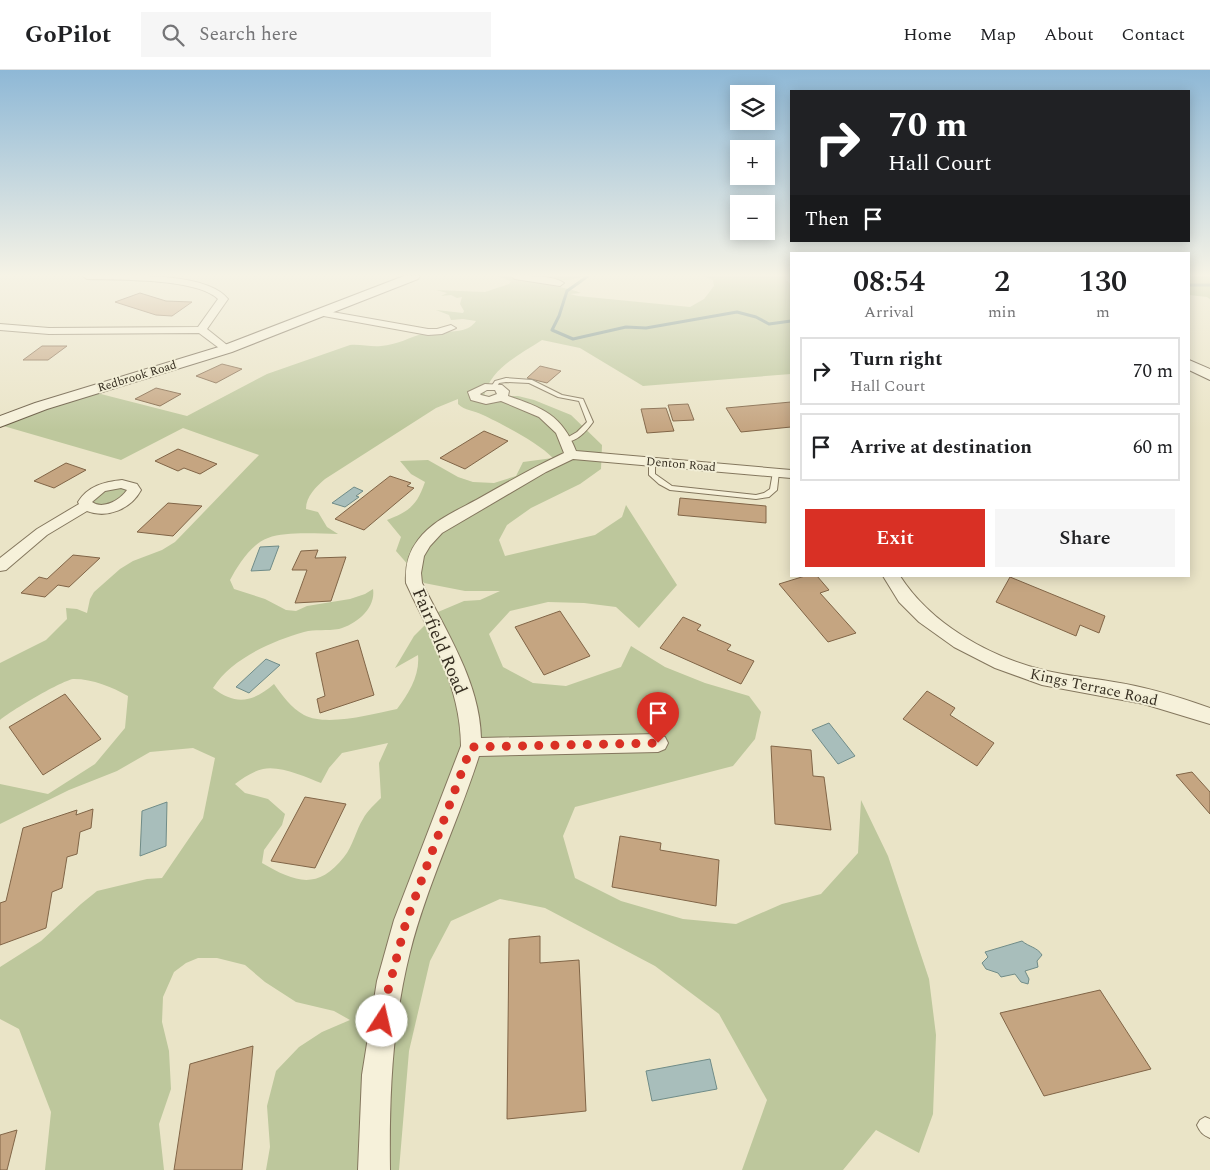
<!DOCTYPE html>
<html lang="en">
<head>
<meta charset="utf-8">
<style>
	:root { --surface:#fff; --page:#f6f6f6; --text:#202124; --muted:#757577; --line:#e0e0e0; --accent:#d93025 }
	body { margin:0; font-family:Spectral,serif; background:var(--page); color:var(--text); height:100vh; display:flex; flex-direction:column; font-size:19px; white-space:nowrap }
	* { box-sizing:border-box; margin:0 }
	p { font-size:16px; color:var(--muted) }
	.icon { flex:none; width:28px; height:28px; fill:none; stroke:currentColor; stroke-width:2; stroke-linecap:round; stroke-linejoin:round }
	.map { position:relative; flex:1; overflow:hidden }
	.panel { position:absolute; left:790px; top:182px; width:400px; height:325px; display:flex; flex-direction:column; background:var(--surface); border-radius:0px; box-shadow:0 2px 12px #0003 }
	.panel>* { flex:none }
	.hud { position:absolute; left:790px; top:20px; width:400px; height:152px; border-radius:0px; box-shadow:0 2px 12px #0003; background:#202124; color:#fff; overflow:hidden }
	.controls { position:absolute; left:730px; top:15px; display:grid; gap:10px }
	.controls a { display:grid; place-items:center; width:45px; height:45px; border-radius:0px; background:var(--surface); box-shadow:0 2px 12px #0003; font-size:25px }
	.pin { position:absolute; display:grid; place-items:center; width:42px; height:42px; color:#fff; margin:-51px -21px; border-radius:50% 50% 50% 0; rotate:-45deg; box-shadow:0 0 5px #0007 }
	.pin .icon { rotate:45deg }
	.me { position:absolute; width:55px; margin:-28px; rotate:10deg; stroke-linejoin:round; filter:drop-shadow(0 0 4px #0008) }
	.turn { display:flex; align-items:center; gap:18px; height:105px; padding:0 15px; font-size:22px }
	.turn .icon { width:65px; height:65px; stroke-width:2.5 }
	.turn b { display:block; font-size:35px; line-height:42px }
	.then { display:flex; align-items:center; height:48px; padding:0 15px; background:#0003; gap:10px; font-size:19px }
	.eta { display:flex; justify-content:space-evenly; align-items:center; height:85px; text-align:center }
	.eta b { font-size:30px; font-weight:600; line-height:35px }
	.action { display:flex; gap:10px; margin-top:auto; padding:10px 15px }
	.action a { flex:1; height:58px; border-radius:0px; background:var(--accent); color:#fff; font-size:20px; font-weight:600; line-height:58px; text-align:center }
	.action a+a { background:var(--page); color:var(--text) }
	ul { padding:0; list-style:none }
	li { display:flex; align-items:center; gap:15px; height:68px; margin:0 10px 8px; padding:0 5px; border:2px solid var(--line); border-radius:0px }
	li div { flex:1 }
	li b { display:block; font-size:19px }
	li em { font-style:normal }
	header { display:flex; align-items:center; gap:30px; box-sizing:border-box; height:70px; padding:0 25px; background:var(--surface); border-bottom:1px solid var(--line) }
	header strong { font-size:24px }
	nav { display:flex; gap:28px; margin-inline-start:auto; font-size:18px }
	.search { width:350px; height:45px; background:var(--page); display:flex; align-items:center; gap:12px; box-sizing:border-box; padding:0 18px; border-radius:0px; color:var(--muted); font-size:19px }
	.map>svg:first-child { display:block }
</style>
</head>
<body>
<header>
<strong>GoPilot</strong>
<div class="search"><svg class="icon" aria-label="search" viewBox="0 0 24 24"><circle cx="10" cy="10" r="6"/><path d="M15 15l6 6"/></svg>Search here</div>
<nav><a>Home</a><a>Map</a><a>About</a><a>Contact</a></nav>
</header>
<div class="map">
<svg width="1210" height="1100" viewBox="0 0 1210 1100">
	<rect width="100%" height="100%" fill="#eae4c7"/>
	<path fill="#bdc79c" fill-rule="evenodd" d="M497,206H586L568,210L538,211C552,217 567,217 581,223L570,224L578,226L690,237L704,229L714,216L713,210L703,206H787L786,210L791,214V304L643,316L580,278L542,270C519,285 491,298 484,326H518L534,330L571,345L602,375L601,399L580,414L531,438L507,455L499,470L505,486L595,465L622,447L626,435L677,515L639,558L616,537L584,533L548,532L510,541L489,564L503,597L533,613L566,616L621,597L631,576L665,597L705,613L749,626L761,642L755,669L733,696L575,737L563,766L575,808L621,831L683,849L736,854L782,834L821,824L858,783L861,730L888,786L929,909L936,965L933,1044L919,1083L876,1060L843,1100H742L767,1030L719,944L655,896L545,838L500,829L451,851L430,891L409,981L399,1100H266L270,1077L267,1036L276,1001L299,977L322,962L350,950L334,941L296,932L265,912L245,895L217,888H198L186,893L174,902L163,927L162,952L169,981L171,1019L159,1054L164,1100H45L51,1042L19,959L0,949V897L41,871L81,834L97,821L147,809L162,808L203,748L215,688L193,678L150,682L117,701L69,720L0,754V714L48,724L95,694L125,658L128,626C112,617 93,609 74,609C64,609 9,642 0,650V593L46,570L67,549L66,538L77,539L87,543L90,529L94,522L120,499L133,491L162,480L175,472L259,385L183,358L121,390L0,355L89,321L187,346L267,304L350,275C360,274 371,277 381,276C397,275 410,267 425,263C441,259 465,267 476,251L463,249L451,250L449,245L436,240L463,243L464,241L460,234L462,227L457,228L451,225L441,226L447,223L436,220L485,222L509,214L511,211ZM458,329V334C465,341 474,340 483,345C502,354 539,373 553,388L523,392L516,406L494,413L473,412L458,407L428,390L400,391L411,404L425,412C417,435 410,441 387,450L401,467L396,481L424,513L465,521H500L480,530L464,531L438,542L414,566L395,598L418,585C420,605 409,623 397,639C372,644 327,657 304,645C291,638 282,625 274,614C253,632 236,636 213,618C231,589 272,571 304,562C315,559 327,561 339,559C357,554 376,538 373,519L365,524L350,529L307,536L296,541L286,540L265,529L234,519L230,510C238,495 251,474 268,468C287,461 318,464 338,464L327,457L318,442L306,439C306,426 316,417 325,409L436,338ZM388,673L379,693L381,728C375,734 367,741 363,749C356,760 353,776 344,787C317,821 295,812 262,793L264,780L282,755L285,744L268,729L245,723L235,714C243,708 253,701 263,699C279,695 306,707 321,713L329,698L342,683Z
		M1189,206H1210V229L1207,227L1189,225Z
		M122,416L130,422L107,437L92,435L91,428L99,422Z"/>
	<path fill="#a8bebb" stroke="#708c88" d="M354,417L363,421L356,426L359,427L345,437L332,433Z
		M279,476L270,500L251,501L260,477Z
		M266,589L280,595L249,623L236,617Z
		M829,653L855,686L838,694L812,660Z
		M167,732L166,776L140,786L142,741Z
		M1022,871C1029,877 1037,877 1042,885L1037,891L1038,897L1025,901L1029,909L1028,914L1021,912L1015,904L1001,907L998,903L986,899L982,893L988,887L985,882Z
		M710,989L717,1019L652,1031L646,1001Z"/>
	<g fill="none" stroke-linecap="round" stroke-linejoin="round">
		<path stroke="#708c88" stroke-width="3" d="M588,206L567,221L559,246L552,260L573,269L626,257L646,258L737,242L756,247L769,254L791,251
			M1189,215H1210"/>
	</g>
	<path fill="#c5a581" stroke="#816547" d="M140,223L166,231L192,232L172,246L156,245L115,232Z
		M42,276H67L48,290H23Z
		M222,294L242,299L216,313L196,306Z
		M540,296L561,301L547,313L527,308Z
		M156,318L181,324L160,336L135,329Z
		M791,332V357L741,362L726,338Z
		M688,334L694,350L673,351L668,335Z
		M666,338L674,361L647,363L641,339Z
		M484,361L508,371L465,399L440,388Z
		M178,379L217,394L200,404L184,398L178,401L155,391Z
		M66,393L86,400L54,418L34,411Z
		M390,406L411,413L407,416L414,418L364,460L335,449Z
		M680,428L766,436V453L678,445Z
		M168,433L202,436L173,466L137,462Z
		M318,480L315,488L346,487L331,531L295,533L307,500H292L301,481Z
		M73,485L100,488L69,517L58,515L45,527L21,523L39,507L47,509Z
		M805,506H817L829,520L820,523L856,563L828,572L779,514Z
		M1010,507L1105,546L1099,563L1080,555L1076,566L996,532Z
		M560,541L590,586L544,605L515,557Z
		M683,547L701,555L697,560L731,575L727,580L754,591L741,614L660,578Z
		M358,570L374,625L320,643L317,629L325,626L316,583Z
		M927,621L955,638L950,645L994,673L977,696L903,649Z
		M65,624L101,669L43,705L9,657Z
		M771,676L811,680L813,706L824,707L831,760L775,754Z
		M1192,702L1210,722V744L1176,705Z
		M305,727L346,734L315,798L271,791Z
		M93,739L91,758L80,762L77,784L67,787L62,818L52,822L46,858L0,875V833L6,831L23,758L77,740L76,745Z
		M620,766L661,773L660,780L719,790L716,836L612,817Z
		M540,866V893L579,890L586,1041L507,1049L509,869Z
		M1100,920L1151,999L1044,1026L1000,943Z
		M253,976L242,1100H174L190,994Z
		M17,1060L7,1100H0V1065Z"/>
	<g fill="none" stroke-linecap="round" stroke-linejoin="round">
		<defs>
			<path id="lane" d="M506,308L532,310L562,325L583,329L593,352C586,362 576,373 563,372V370L577,362L587,352L579,331L558,327L529,313L506,312L499,313L496,318L491,317L495,311Z
				M652,390L655,392V404L672,416L756,425L764,423L770,419L773,402L776,400L779,402L777,420L769,427L756,429L670,420L659,414L649,405V392Z
				M1205,1047L1210,1049V1068C1203,1065 1200,1062 1197,1055L1200,1050Z"/>
			<path id="street" d="M83,206C118,206 205,200 228,229L207,259L232,279L227,282L223,281L199,263L49,264L0,260V254L49,258L198,257L218,229C197,208 118,210 87,209Z
				M511,206C525,206 554,205 564,213L560,216L515,209Z
				M321,240L428,259H437L451,255L456,258L442,264L428,265L318,245V241Z
				M485,314L502,315L509,321L508,326C543,338 562,345 576,381L791,400V408L573,389L546,402L442,463L430,476L424,486L421,503L422,513C446,561 480,613 481,668L658,664L665,667L668,673L665,679L658,682L479,686C458,752 427,815 410,882C392,954 389,1026 390,1100H358L362,1005L377,911L394,850L461,676C461,617 430,565 406,513C405,496 408,483 418,470C433,450 458,440 478,429C506,413 534,397 564,383L556,363L539,347L501,331L486,334L471,330L468,322ZM487,320H495L497,324L489,327L481,325L480,324Z
				M122,410L137,414L141,420C131,439 107,449 87,441L47,465L6,500L0,501V488L37,459L79,434L78,432C88,416 104,412 122,410ZM121,418L127,420C120,430 103,440 92,432L105,421Z
				M883,506H900C931,554 988,586 1043,600C1067,606 1091,608 1114,612C1147,617 1179,627 1210,638V654L1144,634L1042,615L995,598L954,577L919,552L899,532Z"/>
			<path id="secondary" d="M404,206H420L418,209L232,282L47,339L0,357V346L35,333L222,276Z
				M1189,290L1210,299V310L1189,300Z"/>
		</defs>
		<use href="#lane" stroke="#84775e" stroke-width="2"/>
		<use href="#street" stroke="#84775e" stroke-width="2"/>
		<use href="#secondary" stroke="#665841" stroke-width="2"/>
		<use href="#lane" fill="#f6f1da" fill-rule="evenodd"/>
		<use href="#street" fill="#f6f1da" fill-rule="evenodd"/>
		<use href="#secondary" fill="#f6f1da" fill-rule="evenodd"/>
	</g>
	<linearGradient id="sky" x2="0" y2="1"><stop stop-color="#8eb8d6"/><stop offset="0.57" stop-color="#f6f3e6"/><stop offset="1" stop-color="#f6f3e6" stop-opacity="0"/></linearGradient>
	<rect width="1210" height="360" fill="url(#sky)"/>
	<g fill="none" stroke-linecap="round" stroke-linejoin="round">
		<path stroke="#d93025" stroke-width="9" stroke-dasharray="0 16.2" d="M382,951L384,936L406,852L471,677L658,673"/>
	</g>
	<g text-anchor="middle" stroke-width="4" stroke-linejoin="round" paint-order="stroke">
		<g font-size="12" fill="#362e21" stroke="#f2eed6">
			<text transform="translate(137 306) rotate(-17)" y="4">Redbrook Road</text>
			<text transform="translate(681 394) rotate(5)" y="4">Denton Road</text>
		</g>
		<g font-size="15" fill="#362e21" stroke="#f2eed6">
			<text transform="translate(1094 617) rotate(12)" y="5">Kings Terrace Road</text>
		</g>
		<g font-size="18" fill="#362e21" stroke="#f2eed6">
			<text transform="translate(440 571) rotate(67)" y="6">Fairfield Road</text>
		</g>
	</g>
</svg>
<div class="controls">
<a><svg class="icon" aria-label="layers" viewBox="0 0 24 24"><path d="M12 4l9 5-9 5-9-5zM3 14l9 5 9-5"/></svg></a>
<a>+</a>
<a>−</a>
</div>
<div class="pin" style="left:658px;top:673px;background:#d93025"><svg class="icon" aria-label="arrive" viewBox="0 0 24 24"><path d="M6 21V4h12l-3 4 3 4H6"/></svg></div>
<svg class="me" style="left:382px;top:951px" viewBox="-20 -20 40 40"><circle r="19" fill="#fff"/><path d="M0-13L10 11 0 6-10 11z" fill="#d93025"/></svg>
<div class="hud">
<div class="turn"><svg class="icon" aria-label="right" viewBox="0 0 24 24"><path d="M7 20v-9h11M14 6l5 5-5 5"/></svg><div><b>70 m</b>Hall Court</div></div>
<div class="then">Then<svg class="icon" aria-label="arrive" viewBox="0 0 24 24"><path d="M6 21V4h12l-3 4 3 4H6"/></svg></div>
</div>
<section class="panel">
<div class="eta">
<div><b>08:54</b><p>Arrival</p></div>
<div><b>2</b><p>min</p></div>
<div><b>130</b><p>m</p></div>
</div>
<ul>
<li><svg class="icon" aria-label="right" viewBox="0 0 24 24"><path d="M7 20v-9h11M14 6l5 5-5 5"/></svg><div><b>Turn right</b><p>Hall Court</p></div><em>70 m</em></li>
<li><svg class="icon" aria-label="arrive" viewBox="0 0 24 24"><path d="M6 21V4h12l-3 4 3 4H6"/></svg><div><b>Arrive at destination</b></div><em>60 m</em></li>
</ul>
<div class="action"><a>Exit</a><a>Share</a></div>
</section>
</div>
</body>
</html>
